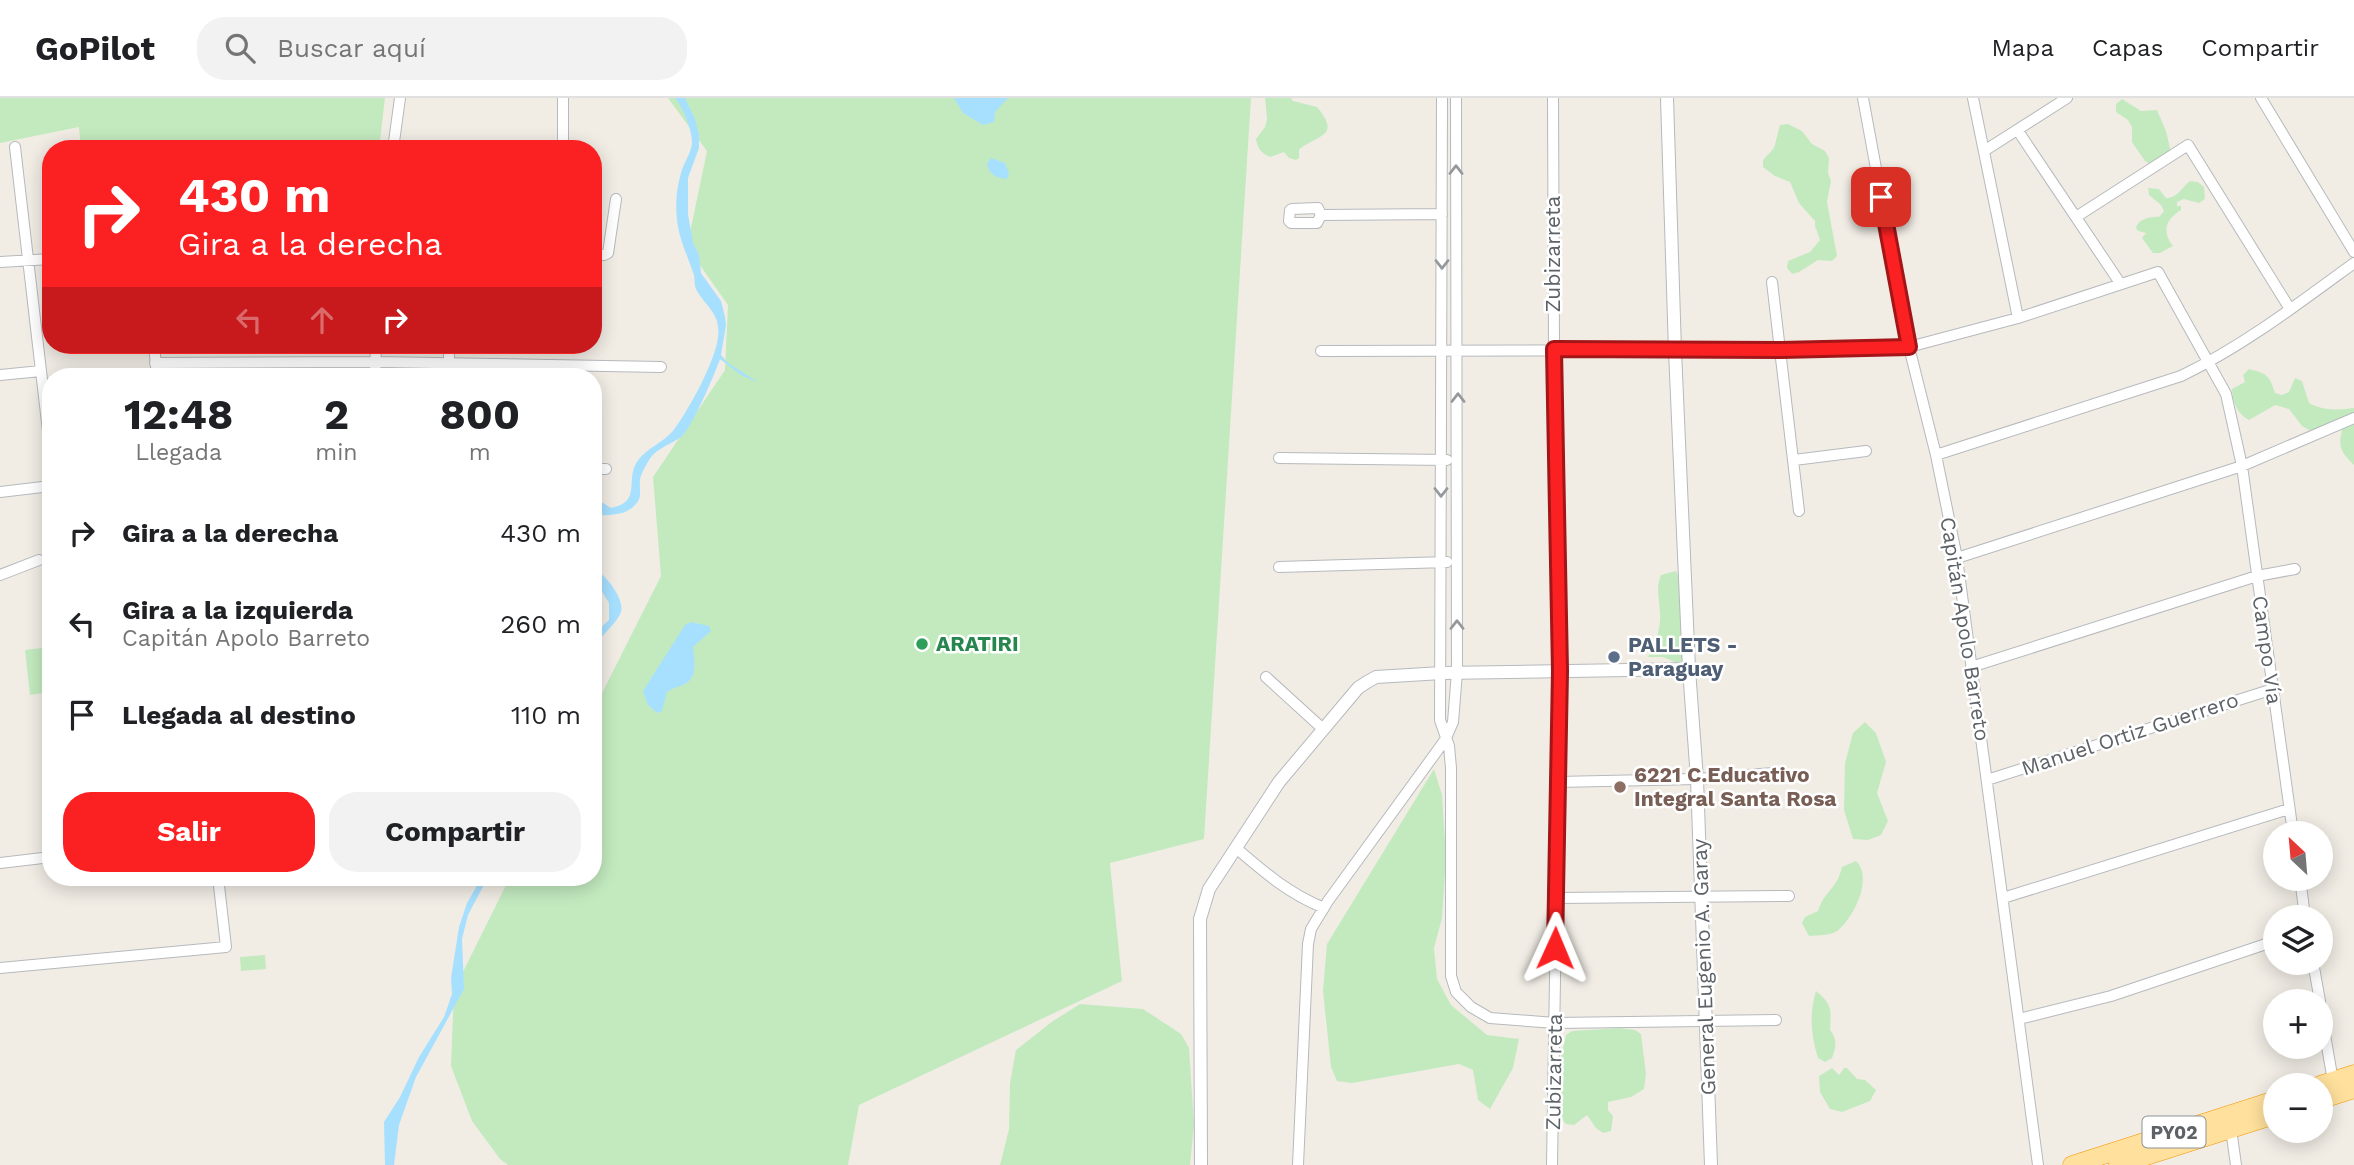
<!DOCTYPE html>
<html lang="es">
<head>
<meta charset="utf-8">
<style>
	:root { --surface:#fff; --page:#f2f2f2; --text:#202124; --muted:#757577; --line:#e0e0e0; --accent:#fb2123 }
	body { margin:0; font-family:"Work Sans",sans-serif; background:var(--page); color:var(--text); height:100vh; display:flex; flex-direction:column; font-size:26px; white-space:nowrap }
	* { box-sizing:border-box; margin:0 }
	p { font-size:23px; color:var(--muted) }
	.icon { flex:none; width:38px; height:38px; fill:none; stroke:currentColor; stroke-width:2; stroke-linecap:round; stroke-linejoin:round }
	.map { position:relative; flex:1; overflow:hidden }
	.panel { position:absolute; left:42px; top:270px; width:560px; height:518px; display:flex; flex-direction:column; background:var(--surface); border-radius:28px; box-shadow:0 4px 18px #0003 }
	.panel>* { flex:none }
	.hud { position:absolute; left:42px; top:42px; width:560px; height:214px; border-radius:28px; box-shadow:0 4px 18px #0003; background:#fb2123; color:#fff; overflow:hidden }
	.needle { width:46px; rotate:334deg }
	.tools { position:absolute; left:2263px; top:723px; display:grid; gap:14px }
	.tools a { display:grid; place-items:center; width:70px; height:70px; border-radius:50%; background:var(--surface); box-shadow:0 4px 18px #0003; font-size:35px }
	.pin { position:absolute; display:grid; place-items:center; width:60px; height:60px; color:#fff; margin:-30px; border-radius:14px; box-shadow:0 4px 10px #0006 }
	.me { position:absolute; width:77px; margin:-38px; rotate:1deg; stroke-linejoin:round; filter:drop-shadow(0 0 5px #0008) }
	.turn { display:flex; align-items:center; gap:24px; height:147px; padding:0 21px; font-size:32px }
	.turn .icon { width:91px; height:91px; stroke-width:2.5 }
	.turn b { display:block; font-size:49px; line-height:60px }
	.lanes { display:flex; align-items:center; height:66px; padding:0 21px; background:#0003; justify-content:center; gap:35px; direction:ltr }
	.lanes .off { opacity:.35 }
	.eta { display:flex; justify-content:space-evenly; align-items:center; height:119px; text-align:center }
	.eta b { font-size:42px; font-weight:700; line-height:49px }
	.action { display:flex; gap:14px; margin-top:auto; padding:14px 21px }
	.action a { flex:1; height:80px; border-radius:28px; background:var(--accent); color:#fff; font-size:28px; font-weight:700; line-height:80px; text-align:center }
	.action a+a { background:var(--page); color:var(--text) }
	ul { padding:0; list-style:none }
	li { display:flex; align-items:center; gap:21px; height:91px; padding:0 21px }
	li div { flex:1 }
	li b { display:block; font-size:26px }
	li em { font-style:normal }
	header { display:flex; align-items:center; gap:42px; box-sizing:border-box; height:98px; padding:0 35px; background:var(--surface); border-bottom:2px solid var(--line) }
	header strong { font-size:33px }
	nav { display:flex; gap:38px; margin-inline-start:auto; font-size:24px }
	.search { width:490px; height:63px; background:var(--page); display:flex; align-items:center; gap:18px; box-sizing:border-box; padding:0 24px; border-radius:28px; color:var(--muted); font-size:26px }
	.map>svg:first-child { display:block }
</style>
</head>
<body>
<header>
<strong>GoPilot</strong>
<div class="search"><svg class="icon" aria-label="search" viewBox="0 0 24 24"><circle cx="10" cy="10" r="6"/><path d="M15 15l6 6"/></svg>Buscar aquí</div>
<nav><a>Mapa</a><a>Capas</a><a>Compartir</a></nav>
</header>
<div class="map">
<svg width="2354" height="1067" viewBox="0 0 2354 1067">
	<rect width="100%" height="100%" fill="#f1ede5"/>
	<path fill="#c3eabf" d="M0,0H385L379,51H81L79,29L0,45Z
		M668,0H1251L1204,741L1110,765L1122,883L859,1007L848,1067H508L500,1061L472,1023L451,968L454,892L510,779H593V613L661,478L653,379L725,272L728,207L687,149L707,53Z
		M1265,0H1291L1293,3L1317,9C1343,40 1315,37 1299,52V60L1296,62L1289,60L1284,54L1270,59C1261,55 1258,51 1256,41L1265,29L1267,21Z
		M2122,1L2141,13L2157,12L2166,33L2171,55L2150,66L2145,63L2132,44V29L2128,22L2116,14V6Z
		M1788,26L1802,33L1812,46L1825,53L1829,60L1828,75L1831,83L1827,104L1837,158L1832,163L1818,162L1799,174L1792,176L1787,170L1788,163L1810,154L1820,142L1815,128V122H1814L1799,105L1790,84L1775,78L1763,69V62L1774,50L1780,27Z
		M2190,83L2198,84L2204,89L2205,101L2199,105L2184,101L2177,104V108H2181V112C2165,122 2162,134 2173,148L2160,155H2153L2142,140L2146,135L2138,133L2136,130C2138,121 2151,118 2159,119L2164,113L2161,107L2149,97L2148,90L2159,91L2166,100C2178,100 2182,89 2190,83Z
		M2249,271C2268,276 2269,277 2275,295L2282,297L2289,294L2295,280L2302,283L2309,305C2324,313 2338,312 2354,310V367C2343,356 2337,350 2342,333L2339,330L2309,332L2302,328L2289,311L2275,307L2249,322C2238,317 2232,303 2232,291L2245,284L2243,277Z
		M1676,473C1682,483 1679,490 1680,500C1681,515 1686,536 1696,548L1684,563L1677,565L1663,559H1648C1655,545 1661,532 1660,516C1660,501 1655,492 1661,477Z
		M50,549L51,594L30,597L25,552Z
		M1865,624L1876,635L1886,664L1877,695L1888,723L1881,737L1868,742L1853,741L1844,712L1845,665L1853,635Z
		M1434,671L1442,697L1446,759L1442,820L1434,850L1437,881L1451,907L1487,937L1519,941L1513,970L1490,1011L1478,1002L1473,972L1459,966L1352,985L1337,983L1331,969L1323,893L1327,846Z
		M1856,763C1874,780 1853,821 1837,833C1830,838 1817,837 1809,838L1802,825L1805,819L1818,813C1825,792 1837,791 1842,769Z
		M265,857L266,871L241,873L240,859Z
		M1816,893C1833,907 1831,912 1830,932C1838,942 1836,949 1832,960L1825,964L1818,960C1811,939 1809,915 1816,893Z
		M1080,906L1143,911L1181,936L1189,950L1194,1027L1190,1067H1000L1009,1031L1010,985L1016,952L1053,923Z
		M1620,930L1635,932L1641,936L1646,976L1644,991L1631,999L1608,1004V1012L1613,1018L1611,1033L1603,1035L1596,1030L1587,1017L1574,1027L1566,1026C1545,1004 1561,962 1566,937L1572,933Z
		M1832,970L1839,977L1844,970H1847L1857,981L1865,982L1876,992L1870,1003L1842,1014L1830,1011L1820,994L1819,978Z"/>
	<path fill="#a7e0ff" d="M675,0H685L686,2L695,21L699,37V50L688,80V116L693,145L699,157L701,175L721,203L725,219L726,227L721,257L728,265L759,285L741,277L720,261C714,278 693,327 682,338C671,347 655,350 648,364C645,369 640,377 640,383C639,393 643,400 634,408C623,419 607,416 593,418V403H600L611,410C644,403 623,381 639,361C648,350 663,344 672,334C687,316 716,262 718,239C721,216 707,210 697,193C694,188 695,183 694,177C688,159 679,141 677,122C675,105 677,85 683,69C686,62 692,52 692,44C692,32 683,9 675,0Z
		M954,0H1008L995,14L994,24L983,27L963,15Z
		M991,60L1005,65L1009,75L1007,81C997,80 989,77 987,66Z
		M593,467C603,476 625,499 621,514C617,525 600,539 593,549V537L609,522V505L593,479Z
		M691,524L709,528L711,533L693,549C694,561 699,580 683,587C677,589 673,590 667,594L662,613L657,615L648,607L643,593L685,527Z
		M482,779H488L468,817L462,841L464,891L416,979L399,1027L394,1067H385L384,1024L400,999L419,959L444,919L452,896L451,880L459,829L467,805Z"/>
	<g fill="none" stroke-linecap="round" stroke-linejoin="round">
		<defs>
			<path id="minor" d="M1442,0L1440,622L1449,648L1451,670V878L1456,894L1471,909L1490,920L1555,925L1776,922
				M1863,0L1909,249L1936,357L1957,460L2038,1067
				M1973,0L2018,220
				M2261,0L2354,154
				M2018,33L2120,185
				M15,49L51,359
				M393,51L400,0
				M563,51V0
				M1984,53L2067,0
				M1321,117L1317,125H1291L1289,123L1290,112L1292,111L1318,110L1321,117L1442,116
				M2076,119L2188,47L2290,211
				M593,157H604L608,155L616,101
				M0,164L51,161
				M1772,184L1799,413
				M154,247L157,278
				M1321,253L1781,252L1909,249L2018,220L2158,174L2226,296L2242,368L2293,735
				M155,265L375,264L661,269
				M0,277L41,273
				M375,278L376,247
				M449,278V247
				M1936,357L2181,278C2243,248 2298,206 2354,165
				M1279,360L1447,362
				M1794,362L1866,353
				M593,371H606
				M0,394L51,388
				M1957,460L2242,368L2354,320
				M1279,469L1447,464
				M0,477L39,462
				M1971,569L2257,478L2295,471
				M1266,579L1323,631
				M1987,682L2273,591
				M1557,684L1697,681L1773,675
				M1236,750C1265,775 1288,795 1324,810
				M0,765L51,759
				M2300,780L2305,819
				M1556,800L1789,798
				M2003,800L2289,711
				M2313,864L2320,903
				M0,870L226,849L218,779
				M2320,908L2333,983
				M2019,921L2111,898L2275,843
				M2231,1031L2236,1067
				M1298,1067L1308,846L1311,831L1328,803L1445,642L1453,624L1457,574L1456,0
				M1552,1067L1560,573L1554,251L1553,0"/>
			<path id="tertiary" d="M1667,0L1675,253L1689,571L1697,681L1711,1067
				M1201,1067L1200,821L1209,791L1279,684L1358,590L1367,584L1376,579L1442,575L1689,571"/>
			<path id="trunk" d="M2320,987L2354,976
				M2320,1002L2354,991
				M2072,1067L2275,1002
				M2118,1067L2275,1017"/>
		</defs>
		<use href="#minor" stroke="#b6b9bd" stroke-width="12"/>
		<use href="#tertiary" stroke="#b6b9bd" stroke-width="14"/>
		<use href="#trunk" stroke="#f69300" stroke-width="19"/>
		<use href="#minor" stroke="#fff" stroke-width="10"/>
		<use href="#tertiary" stroke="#fff" stroke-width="12"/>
		<use href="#trunk" stroke="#ffe19d" stroke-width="18"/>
	</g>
	<defs><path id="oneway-chevron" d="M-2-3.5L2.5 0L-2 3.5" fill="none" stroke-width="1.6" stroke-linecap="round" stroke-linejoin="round" transform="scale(1.75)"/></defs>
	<g stroke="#96999c">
		<use href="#oneway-chevron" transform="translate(1456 72) rotate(-90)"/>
		<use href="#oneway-chevron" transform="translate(1442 166) rotate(90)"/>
		<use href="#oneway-chevron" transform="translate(1458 300) rotate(-90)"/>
		<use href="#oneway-chevron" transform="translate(1441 394) rotate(90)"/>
		<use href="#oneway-chevron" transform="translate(1457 527) rotate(-90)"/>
	</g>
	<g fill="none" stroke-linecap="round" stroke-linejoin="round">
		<defs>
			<path id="route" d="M1555,850L1560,573L1554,251L1781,252L1909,249L1881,99"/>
		</defs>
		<use href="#route" stroke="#a31517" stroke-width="18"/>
		<use href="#route" stroke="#fb2123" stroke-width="12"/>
	</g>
	<circle fill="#2e9e5b" stroke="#fff" stroke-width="2.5" cx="922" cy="546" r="7"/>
	<circle fill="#5c6f8a" stroke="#fff" stroke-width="2.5" cx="1614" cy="559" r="7"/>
	<circle fill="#8d6e63" stroke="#fff" stroke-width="2.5" cx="1620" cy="689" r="7"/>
	<g text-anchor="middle" stroke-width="5" stroke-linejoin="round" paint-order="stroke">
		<rect fill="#fff" stroke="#8e9195" stroke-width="2" x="2142.5" y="1018.5" width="63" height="31" rx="5"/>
		<g font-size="19" font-weight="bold" fill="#5d6267">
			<text x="2174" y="1041">PY02</text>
		</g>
		<g font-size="21" fill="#5d6267" stroke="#fff">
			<text transform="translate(1553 156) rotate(-90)" y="7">Zubizarreta</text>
			<text transform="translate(1965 531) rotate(81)" y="7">Capitán Apolo Barreto</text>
			<text transform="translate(2267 552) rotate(82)" y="7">Campo Vía</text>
			<text transform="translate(2130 636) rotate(-18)" y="7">Manuel Ortiz Guerrero</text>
			<text transform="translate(1704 869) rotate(-92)" y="7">General Eugenio A. Garay</text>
			<text transform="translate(1554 974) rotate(-89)" y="7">Zubizarreta</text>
		</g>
		<g font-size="21" font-weight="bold" fill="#27864d" stroke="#fff" text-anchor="start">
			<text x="936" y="553">ARATIRI</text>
		</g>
		<g font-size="21" font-weight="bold" fill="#4e5e75" stroke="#fff" text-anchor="start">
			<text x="1628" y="554">PALLETS -<tspan x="1628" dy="24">Paraguay</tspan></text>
		</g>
		<g font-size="21" font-weight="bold" fill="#785e54" stroke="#fff" text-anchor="start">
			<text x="1634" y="684">6221 C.Educativo<tspan x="1634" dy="24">Integral Santa Rosa</tspan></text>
		</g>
	</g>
</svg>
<div class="tools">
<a><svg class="needle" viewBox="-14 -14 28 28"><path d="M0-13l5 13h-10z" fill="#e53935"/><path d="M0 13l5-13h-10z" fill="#757577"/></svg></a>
<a><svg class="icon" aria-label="layers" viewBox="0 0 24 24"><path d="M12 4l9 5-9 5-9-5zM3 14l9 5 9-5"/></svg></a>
<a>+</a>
<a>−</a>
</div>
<div class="pin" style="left:1881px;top:99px;background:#d93025"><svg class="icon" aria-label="arrive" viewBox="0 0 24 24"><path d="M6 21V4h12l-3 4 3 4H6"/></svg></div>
<svg class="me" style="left:1555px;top:850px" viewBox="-20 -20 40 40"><path d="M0-17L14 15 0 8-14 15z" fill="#fb2123" stroke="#fff" stroke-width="4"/></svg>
<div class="hud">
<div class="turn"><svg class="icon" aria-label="right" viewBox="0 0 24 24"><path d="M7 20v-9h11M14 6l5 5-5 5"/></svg><div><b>430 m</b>Gira a la derecha</div></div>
<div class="lanes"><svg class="icon off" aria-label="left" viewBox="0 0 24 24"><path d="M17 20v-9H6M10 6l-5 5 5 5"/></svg><svg class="icon off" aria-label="ahead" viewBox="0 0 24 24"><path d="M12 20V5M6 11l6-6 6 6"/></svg><svg class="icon" aria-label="right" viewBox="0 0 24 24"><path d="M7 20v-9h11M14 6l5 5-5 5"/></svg></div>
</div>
<section class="panel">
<div class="eta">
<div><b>12:48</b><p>Llegada</p></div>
<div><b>2</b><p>min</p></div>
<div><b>800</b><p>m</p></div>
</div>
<ul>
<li><svg class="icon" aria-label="right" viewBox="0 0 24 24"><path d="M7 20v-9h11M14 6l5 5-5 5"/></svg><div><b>Gira a la derecha</b></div><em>430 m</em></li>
<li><svg class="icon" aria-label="left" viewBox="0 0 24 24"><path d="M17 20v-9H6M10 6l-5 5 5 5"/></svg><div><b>Gira a la izquierda</b><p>Capitán Apolo Barreto</p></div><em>260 m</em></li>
<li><svg class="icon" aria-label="arrive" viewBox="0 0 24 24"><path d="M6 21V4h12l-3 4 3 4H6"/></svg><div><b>Llegada al destino</b></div><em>110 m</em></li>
</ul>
<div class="action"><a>Salir</a><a>Compartir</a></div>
</section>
</div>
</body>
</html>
